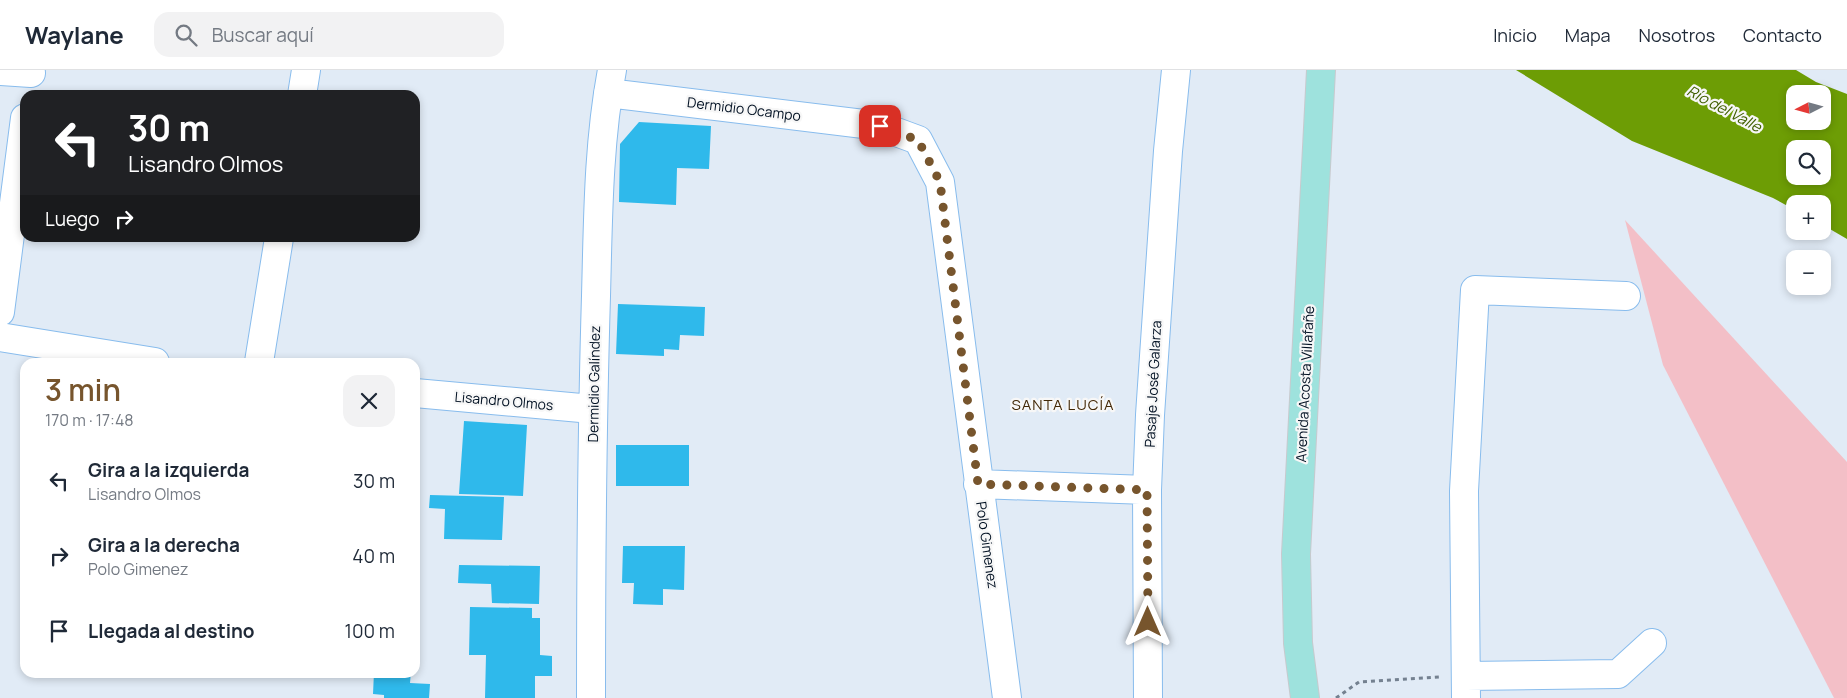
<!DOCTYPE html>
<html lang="es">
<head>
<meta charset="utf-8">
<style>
	:root { --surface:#fff; --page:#f2f2f3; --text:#1f2937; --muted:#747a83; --line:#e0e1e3; --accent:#77552d }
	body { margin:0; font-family:Manrope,sans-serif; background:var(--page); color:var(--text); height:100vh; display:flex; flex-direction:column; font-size:19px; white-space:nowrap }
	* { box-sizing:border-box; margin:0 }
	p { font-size:16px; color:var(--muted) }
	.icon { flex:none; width:28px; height:28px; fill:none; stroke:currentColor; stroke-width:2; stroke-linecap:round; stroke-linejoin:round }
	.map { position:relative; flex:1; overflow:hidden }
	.side { position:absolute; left:20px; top:288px; width:400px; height:320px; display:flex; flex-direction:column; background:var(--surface); border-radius:15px; box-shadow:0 2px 8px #0003 }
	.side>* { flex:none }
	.top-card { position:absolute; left:20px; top:20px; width:400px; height:152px; border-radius:15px; box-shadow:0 2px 8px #0003; background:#202124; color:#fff; overflow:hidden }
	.needle { width:32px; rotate:264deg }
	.fabs { position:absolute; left:1786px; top:15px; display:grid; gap:10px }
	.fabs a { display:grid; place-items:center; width:45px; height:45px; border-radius:10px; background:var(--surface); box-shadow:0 2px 8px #0003; font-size:25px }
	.pin { position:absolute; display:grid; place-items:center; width:42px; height:42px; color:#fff; margin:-21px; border-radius:10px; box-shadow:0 2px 8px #0006 }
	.me { position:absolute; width:55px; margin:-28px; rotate:0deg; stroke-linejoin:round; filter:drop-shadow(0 0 4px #0008) }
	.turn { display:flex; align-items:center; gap:18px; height:105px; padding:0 25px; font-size:22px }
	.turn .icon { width:65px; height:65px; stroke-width:2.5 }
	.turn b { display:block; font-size:35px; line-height:42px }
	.then { display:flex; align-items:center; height:48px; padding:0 25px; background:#0003; gap:10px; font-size:19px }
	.round { display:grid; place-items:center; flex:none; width:52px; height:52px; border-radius:15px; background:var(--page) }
	.overview { display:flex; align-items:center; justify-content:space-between; height:85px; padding:0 25px }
	h1 { font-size:30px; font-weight:600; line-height:38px; color:var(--accent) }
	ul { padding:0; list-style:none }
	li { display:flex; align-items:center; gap:15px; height:75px; padding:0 25px }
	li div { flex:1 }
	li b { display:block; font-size:19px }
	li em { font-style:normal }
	header { display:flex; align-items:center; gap:30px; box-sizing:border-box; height:70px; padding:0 25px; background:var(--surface); border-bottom:1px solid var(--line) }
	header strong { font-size:24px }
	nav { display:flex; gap:28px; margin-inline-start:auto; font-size:18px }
	.search { width:350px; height:45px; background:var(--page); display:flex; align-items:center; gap:12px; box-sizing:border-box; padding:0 18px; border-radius:15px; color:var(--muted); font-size:19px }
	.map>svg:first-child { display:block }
</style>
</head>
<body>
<header>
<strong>Waylane</strong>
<div class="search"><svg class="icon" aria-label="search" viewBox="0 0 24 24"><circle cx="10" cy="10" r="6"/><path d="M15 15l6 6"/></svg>Buscar aquí</div>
<nav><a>Inicio</a><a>Mapa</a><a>Nosotros</a><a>Contacto</a></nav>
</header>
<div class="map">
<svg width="1847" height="628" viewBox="0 0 1847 628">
	<rect width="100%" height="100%" fill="#e1ebf6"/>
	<path fill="#f3bfc7" d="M1625,150L1847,392V628H1834L1663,295Z"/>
	<path fill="#6d9d05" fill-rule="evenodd" d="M1516,0H1796L1816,12L1847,24V169L1823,155L1822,134H1795V140L1773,128L1632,71ZM1795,24H1822V51H1795ZM1795,79H1822V106H1795Z"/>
	<path fill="#2fb9eb" d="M639,52L711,56L709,99L677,98L676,135L619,132L620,74Z
		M618,234L705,237L704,266L680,265L679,280L664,279V286L616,284Z
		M464,351L527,355L523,426L459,424Z
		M616,375H689V416H616Z
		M430,425L504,427L502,470L444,469L445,439L429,438Z
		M623,476H685L684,520L663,519V535L633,534L634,513H622Z
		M459,495L540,496L539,534L492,533L491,514L458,513Z
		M470,537L532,538V548H540V585L552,586V606H535V628H485L486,585H469Z
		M374,602H411L410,613L430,614L429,628H384V625L373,624Z"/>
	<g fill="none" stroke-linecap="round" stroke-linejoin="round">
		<defs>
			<path id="street" d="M0,1L31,3
				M608,23L880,56L918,70L940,112L1007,628
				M302,25L306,0
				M0,242L25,48
				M0,267L155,292
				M259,292L279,168
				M415,323L592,339
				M978,414L1147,420
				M1466,606L1618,604L1652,573
				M591,628C591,494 592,360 596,226C598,152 598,74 612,0
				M1148,628L1147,420L1150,345L1168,81L1176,0
				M1466,628L1464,421L1475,220L1626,226"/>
			<path id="primary" d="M1305,628L1298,573L1296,484L1321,0"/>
		</defs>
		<use href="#street" stroke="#88bced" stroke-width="30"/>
		<use href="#primary" stroke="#c7cace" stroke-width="30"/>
		<path stroke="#748190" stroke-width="3" stroke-dasharray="4 4" stroke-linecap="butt" d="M1336,628L1359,612L1440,607"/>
		<use href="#street" stroke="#fff" stroke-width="28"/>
		<use href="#primary" stroke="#9ee2dd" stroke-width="28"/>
	</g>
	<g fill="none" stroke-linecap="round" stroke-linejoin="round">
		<path stroke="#77552d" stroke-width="9" stroke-dasharray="0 16.2" d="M880,56L918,70L940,112L978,414L1147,420L1148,552"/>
	</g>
	<g text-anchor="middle" stroke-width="4.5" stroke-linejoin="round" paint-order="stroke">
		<g font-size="14" fill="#001022" stroke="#f7f7f7">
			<text transform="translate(744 39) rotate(7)" y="5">Dermidio Ocampo</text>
			<text transform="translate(594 314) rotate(-89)" y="5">Dermidio Galíndez</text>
			<text transform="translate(1153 314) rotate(-87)" y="5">Pasaje José Galarza</text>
			<text transform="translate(1305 314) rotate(-87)" y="5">Avenida Acosta Villafañe</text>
			<text transform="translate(504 331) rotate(5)" y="5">Lisandro Olmos</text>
			<text transform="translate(987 475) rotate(82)" y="5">Polo Gimenez</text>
		</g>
		<g font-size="15" font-style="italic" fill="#405f00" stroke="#f7f7f7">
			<text transform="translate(1724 39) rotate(28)" y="5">Río del Valle</text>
		</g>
		<g font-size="15" letter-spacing="1" fill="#422807" stroke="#f7f7f7">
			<text x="1063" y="340">SANTA LUCÍA</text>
		</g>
	</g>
</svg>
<div class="fabs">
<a><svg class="needle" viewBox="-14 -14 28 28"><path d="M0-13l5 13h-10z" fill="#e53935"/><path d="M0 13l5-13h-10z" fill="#747a83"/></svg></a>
<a><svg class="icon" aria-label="search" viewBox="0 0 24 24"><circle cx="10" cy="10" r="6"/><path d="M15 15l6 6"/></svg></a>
<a>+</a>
<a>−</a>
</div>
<div class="pin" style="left:880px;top:56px;background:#d93025"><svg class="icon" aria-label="arrive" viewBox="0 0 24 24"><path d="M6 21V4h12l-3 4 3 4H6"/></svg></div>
<svg class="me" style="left:1148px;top:552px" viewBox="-20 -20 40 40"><path d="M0-17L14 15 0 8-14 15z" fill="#77552d" stroke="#fff" stroke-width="4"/></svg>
<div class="top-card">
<div class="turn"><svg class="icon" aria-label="left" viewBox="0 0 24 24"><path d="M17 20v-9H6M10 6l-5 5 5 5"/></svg><div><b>30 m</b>Lisandro Olmos</div></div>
<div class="then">Luego<svg class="icon" aria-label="right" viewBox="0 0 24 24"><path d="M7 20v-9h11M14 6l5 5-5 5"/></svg></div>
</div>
<section class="side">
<div class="overview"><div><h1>3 min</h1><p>170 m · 17:48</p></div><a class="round"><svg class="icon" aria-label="close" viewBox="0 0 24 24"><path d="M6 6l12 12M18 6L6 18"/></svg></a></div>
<ul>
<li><svg class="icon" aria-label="left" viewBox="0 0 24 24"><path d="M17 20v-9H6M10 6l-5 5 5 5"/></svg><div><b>Gira a la izquierda</b><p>Lisandro Olmos</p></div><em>30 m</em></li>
<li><svg class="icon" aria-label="right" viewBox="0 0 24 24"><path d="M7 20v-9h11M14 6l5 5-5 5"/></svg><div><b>Gira a la derecha</b><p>Polo Gimenez</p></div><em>40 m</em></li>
<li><svg class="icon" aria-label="arrive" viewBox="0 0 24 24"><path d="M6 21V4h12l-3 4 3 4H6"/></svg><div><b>Llegada al destino</b></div><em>100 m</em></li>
</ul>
</section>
</div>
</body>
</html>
